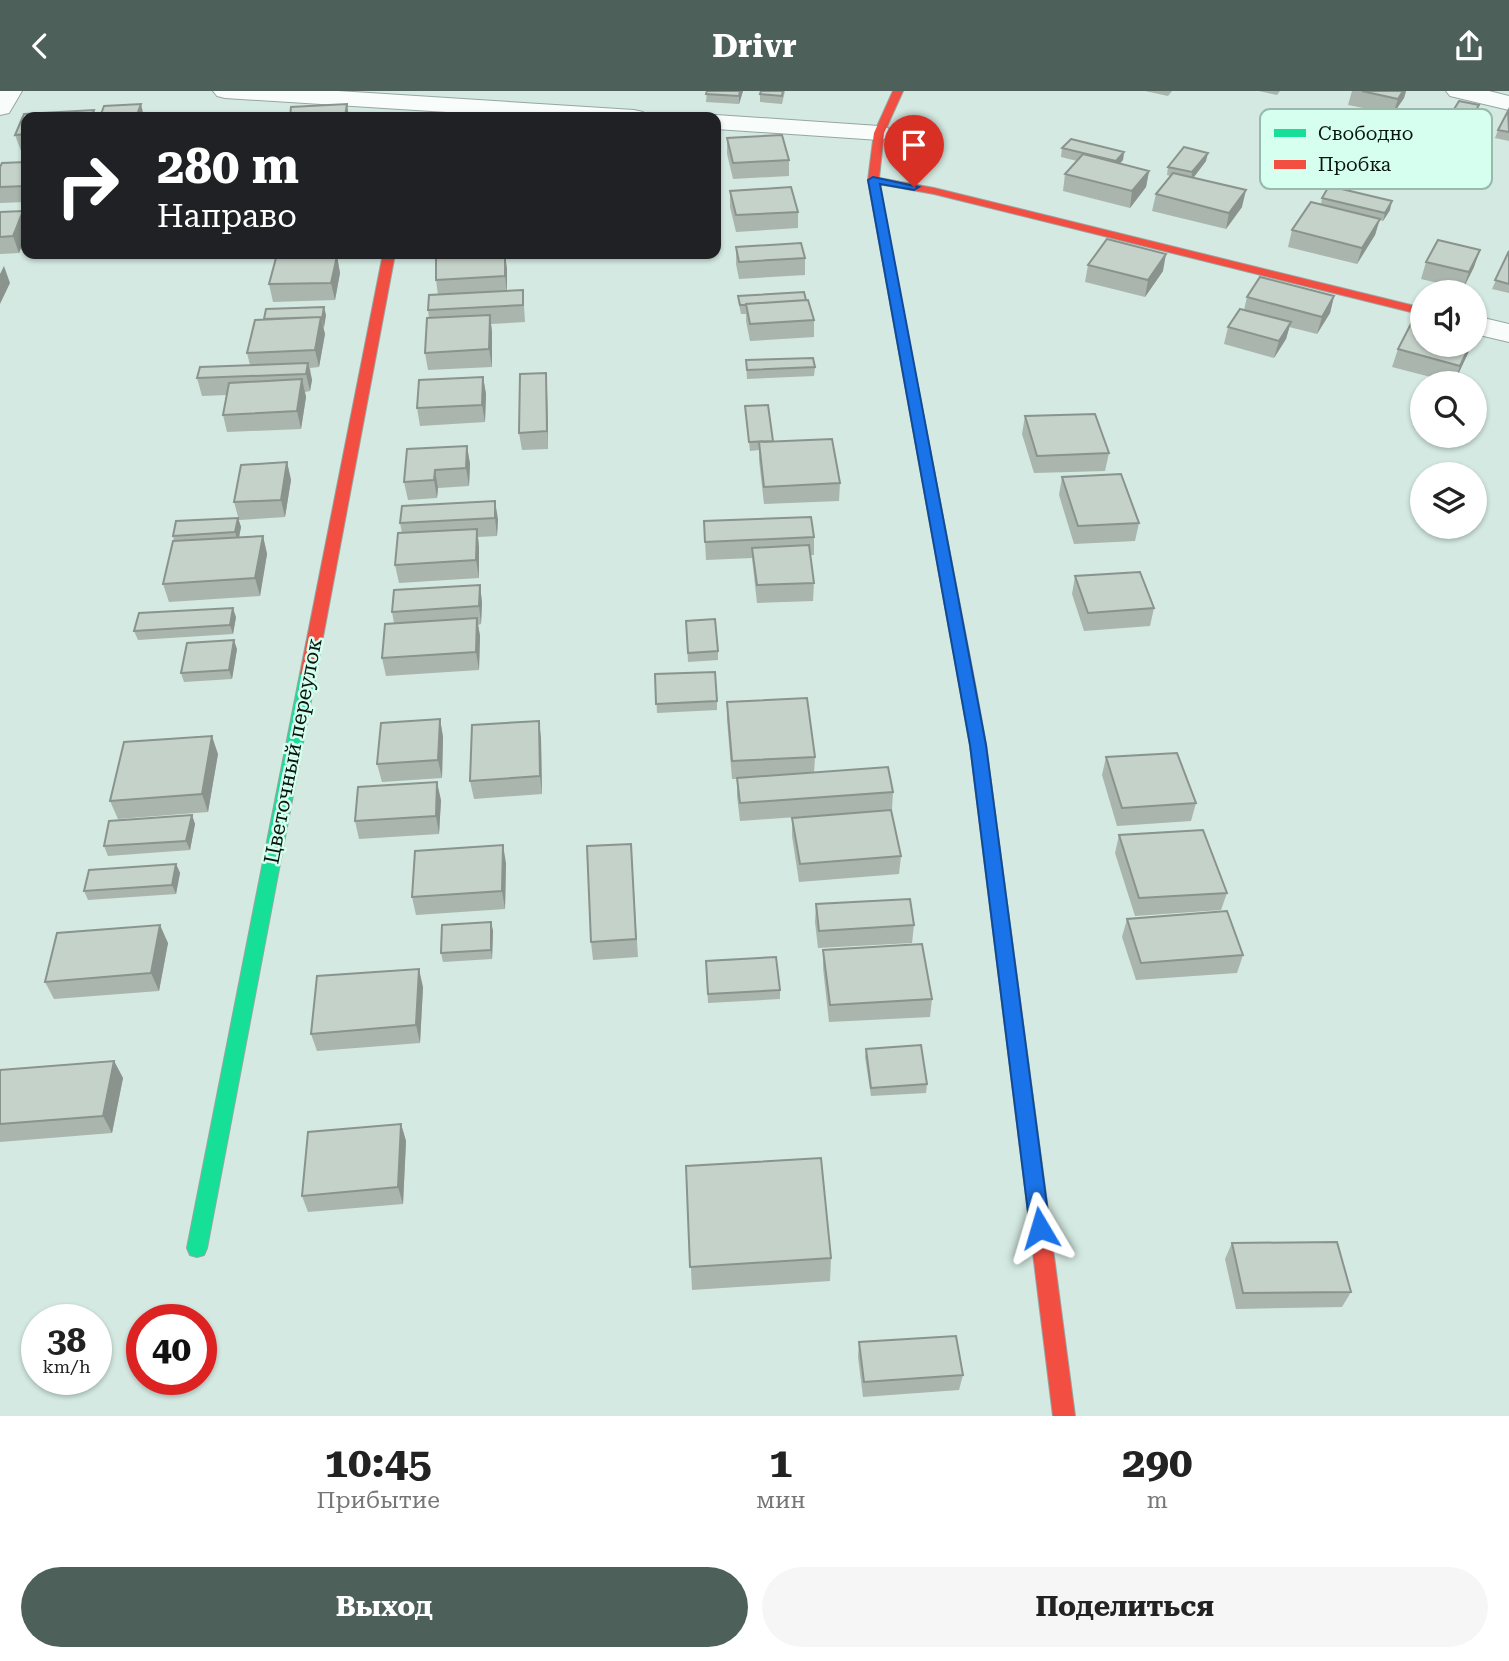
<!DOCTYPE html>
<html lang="ru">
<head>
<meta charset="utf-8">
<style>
	:root { --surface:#fff; --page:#f6f6f6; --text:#222; --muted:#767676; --accent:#4e605a }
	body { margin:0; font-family:"Roboto Serif",serif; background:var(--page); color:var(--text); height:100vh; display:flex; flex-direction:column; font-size:26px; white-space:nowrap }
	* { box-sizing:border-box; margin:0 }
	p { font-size:23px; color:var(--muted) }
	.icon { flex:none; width:38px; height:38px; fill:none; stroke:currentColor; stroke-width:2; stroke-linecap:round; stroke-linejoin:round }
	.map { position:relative; height:1325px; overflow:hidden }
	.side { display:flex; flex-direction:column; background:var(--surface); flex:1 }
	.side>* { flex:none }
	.hud { position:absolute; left:21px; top:21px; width:700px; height:147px; border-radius:14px; box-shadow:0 2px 5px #0004; background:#202124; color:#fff; overflow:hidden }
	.fabs { position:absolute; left:1410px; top:189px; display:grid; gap:14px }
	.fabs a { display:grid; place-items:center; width:77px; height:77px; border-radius:50%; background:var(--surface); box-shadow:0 2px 5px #0004; font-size:35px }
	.speed { position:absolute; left:21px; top:1213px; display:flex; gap:14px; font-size:35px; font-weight:700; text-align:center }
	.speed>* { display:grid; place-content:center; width:91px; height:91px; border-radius:50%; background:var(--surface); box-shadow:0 2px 5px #0004; line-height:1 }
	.speed small { font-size:18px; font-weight:400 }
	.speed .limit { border:10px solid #d22; background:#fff; color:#111 }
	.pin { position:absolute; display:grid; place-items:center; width:60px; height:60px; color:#fff; margin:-72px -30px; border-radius:50% 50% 50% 0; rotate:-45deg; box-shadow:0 0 7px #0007 }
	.pin .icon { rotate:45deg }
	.me { position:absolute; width:77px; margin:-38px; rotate:353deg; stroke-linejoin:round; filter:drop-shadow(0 0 5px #0008) }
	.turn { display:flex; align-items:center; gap:24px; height:147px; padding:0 21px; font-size:32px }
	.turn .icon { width:91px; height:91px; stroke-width:2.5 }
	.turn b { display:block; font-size:49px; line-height:60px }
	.eta { display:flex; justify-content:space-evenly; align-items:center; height:119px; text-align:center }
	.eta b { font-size:42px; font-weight:700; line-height:49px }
	.primary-button { display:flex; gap:14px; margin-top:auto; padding:14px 21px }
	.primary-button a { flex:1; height:80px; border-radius:42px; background:var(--accent); color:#fff; font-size:28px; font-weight:700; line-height:80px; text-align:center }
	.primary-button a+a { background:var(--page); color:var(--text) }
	header { display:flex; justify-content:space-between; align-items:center; height:91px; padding:0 21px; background:var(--accent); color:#fff; font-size:32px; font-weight:700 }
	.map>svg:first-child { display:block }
</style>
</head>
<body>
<header><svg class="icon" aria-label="back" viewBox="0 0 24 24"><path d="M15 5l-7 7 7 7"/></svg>Drivr<svg class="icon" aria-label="share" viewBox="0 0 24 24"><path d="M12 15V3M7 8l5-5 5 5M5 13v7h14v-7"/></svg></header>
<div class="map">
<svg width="1509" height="1325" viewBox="0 0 1509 1325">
	<rect width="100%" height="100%" fill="#d3e9e1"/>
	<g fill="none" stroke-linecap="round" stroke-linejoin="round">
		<defs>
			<path id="street" d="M0,0H22L9,22L0,24Z
				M213,0H338L634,19L643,21L646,26H524L225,7L217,5Z
				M1446,0H1489L1509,5V19L1450,5Z
				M716,24L879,35L888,37L891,42L888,47L879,49L716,38V26H707Z
				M1475,225L1509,233V251L1475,243Z"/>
			<path id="fast" d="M308,578L316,583L207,1157L204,1164L197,1166L190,1164L187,1157L300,583Z
				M968,593L976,598L986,654L1045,1097L1042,1103L1035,1106L1028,1103L1025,1097L970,654L960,598Z"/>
			<path id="jam" d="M893,0H903L884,42L879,87L934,97L1423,217V224L934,103L879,93L976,598L968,603L960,598L868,89L874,42Z
				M383,163H395L316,583L308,588L300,583Z
				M1035,1088L1042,1091L1045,1097L1075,1325H1053L1025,1097L1028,1091Z"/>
		</defs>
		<use href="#street" stroke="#96a6a1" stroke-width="2"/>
		<use href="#fast" stroke="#96a6a1" stroke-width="2"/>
		<use href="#jam" stroke="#96a6a1" stroke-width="2"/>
		<use href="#street" fill="#f8fcfa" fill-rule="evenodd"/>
		<use href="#fast" fill="#16e098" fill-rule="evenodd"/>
		<use href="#jam" fill="#f24e42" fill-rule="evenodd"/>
	</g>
	<path fill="#a9b5ad" d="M707,0H743L739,13L706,11Z
		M785,0L782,13L760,11V3Z
		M1145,0H1172L1168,5Z
		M1259,0H1280L1277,4Z
		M1352,0H1406L1404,7L1393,23L1348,14Z
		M1479,14L1476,22L1461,49L1441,44L1443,36Z
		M94,19L96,26H26V60H21L15,44L24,23Z
		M1509,20V50L1495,47L1498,39Z
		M727,47L789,69V85L733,88L727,63Z
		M1062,57L1124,61L1123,69L1120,72L1149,80L1146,96L1130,117L1063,100L1065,83L1077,70L1061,66Z
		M1206,70L1193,87L1242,116L1226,138L1152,120L1156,103L1170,85L1167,84L1168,76Z
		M26,71V111L0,112V76Z
		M730,100L798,121V137L736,141L730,116Z
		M1322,107L1390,119L1383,130L1379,129L1375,144L1357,173L1288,156L1292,139L1321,113Z
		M0,121L26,128V143L19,162L0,163Z
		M736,156L805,167V184L739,188L736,173Z
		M1509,160V202L1492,198Z
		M337,165L340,182L335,209L273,211L269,193Z
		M1426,171L1474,176L1463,198L1421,188Z
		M1088,174L1163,180L1145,206L1085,191Z
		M507,177V200L523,199L525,231L491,233L492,241V276L428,279L425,262L429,227L428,219L438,204L436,189Z
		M738,205L806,209L814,229V246L750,250L746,230V223H741L739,214Z
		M1334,205L1330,222L1317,243L1289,236L1286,248L1274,267L1224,253L1228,236L1244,219L1247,206Z
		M326,224L323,237L325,243L319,276L310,277L312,289L310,300L305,301L306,306L301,338L227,341L223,324L227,304L202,305L197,287L250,274L247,262Z
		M1398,258H1470L1454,292L1392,276Z
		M746,269L815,276L814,285L747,288Z
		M546,282L547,299L548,358L522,359L519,342Z
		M483,286L486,303L485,331L420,335L417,317Z
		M745,315L773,350L840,392L839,410L764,413L759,369V359L750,360Z
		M1025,325L1109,362L1105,380L1034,382L1022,343Z
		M467,355L470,373L469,395L438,397L437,407L408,409L404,391Z
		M287,371L291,389L285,426L239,429L234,411Z
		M1062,386L1139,432L1135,450L1074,453L1059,404Z
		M402,415L498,428L497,445L478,446L479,456V487L399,492L395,474L402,442L400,432Z
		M238,427L241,436L239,447L263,445L267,463L260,505L169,511L163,493L174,450L173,445Z
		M704,430L814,446V464H810L814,492L813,510L757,512L752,467L706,469Z
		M1075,485L1154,517L1150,535L1084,540L1072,503Z
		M480,494L482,512L481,533L478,534L480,545L479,579L386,585L382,567L394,532L392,521Z
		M236,526L233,543L138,549L134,540Z
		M686,530L718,560V569L688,571Z
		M237,558L232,588L184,591L181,582Z
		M655,583L717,610V619L657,622Z
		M727,611L815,666L814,682L893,701L892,719L740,730L737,705V688H732L727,629Z
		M440,628L443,646L442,687L382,691L377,673Z
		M539,630L541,648L542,703L474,708L470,690Z
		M218,663L208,721L118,728L110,710Z
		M1106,666L1196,712L1191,730L1117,735L1102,684Z
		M441,709L439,743L359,748L355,730Z
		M192,724L195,733L190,759L108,765L104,755Z
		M792,727L901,765L899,783L799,791L792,745Z
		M1119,744L1227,802L1221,819L1135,825L1115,762Z
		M631,753L638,866L593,869L591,851Z
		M506,772L505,818L416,824L412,806Z
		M176,773L180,782L176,803L88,809L84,800Z
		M816,813L914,834L912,852L818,857L815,831Z
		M1127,828L1243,864L1237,882L1136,889L1122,846Z
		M491,831L493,840L492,868L443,871L441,862Z
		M168,852L159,900L54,908L45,891Z
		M823,859L932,908L930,926L829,931L823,877Z
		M706,870L780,899V908L708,912Z
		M423,896L420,952L317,960L311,943Z
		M866,958L927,993L926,1002L871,1005L865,966Z
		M114,970L123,987L112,1042L0,1051V979Z
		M401,1033L406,1050L403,1113L308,1121L302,1105Z
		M686,1075L831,1167L830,1190L692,1199Z
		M1232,1152L1351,1201L1342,1216L1236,1218L1225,1168Z
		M859,1251L963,1284L959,1299L863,1306L858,1266Z"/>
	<path fill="#8a938d" d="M740,0H743L739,13V5Z
		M1403,0H1406L1404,7L1393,23L1398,8Z
		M141,13L144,26H136Z
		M347,13L349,26H345Z
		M1479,14L1476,22L1461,49L1463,41Z
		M1124,61L1123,69L1114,79L1116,70Z
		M1208,62L1206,70L1191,90L1192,81Z
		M1149,80L1146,96L1130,117L1132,100Z
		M1246,99L1242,116L1226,138L1229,122Z
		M1392,110L1390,119L1383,130L1385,122Z
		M23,120L26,128V143L19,162L13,145Z
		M1380,128L1375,144L1357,173L1362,157Z
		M1480,159L1474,176L1463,198L1469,181Z
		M505,163L507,177V202L505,185Z
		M1166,163L1163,180L1145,206L1148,189Z
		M337,165L340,182L335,209L331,192Z
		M4,175L10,192L0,213V183Z
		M1334,205L1330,222L1317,243L1322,226Z
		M324,216L326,224L324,237L322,228Z
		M490,224L492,241V276L489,258Z
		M321,226L325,243L319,276L315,259Z
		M1291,231L1286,248L1274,267L1279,250Z
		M1470,254H1472L1470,258L1454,292L1460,275Z
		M308,272L312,289L310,300L306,283Z
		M546,282L547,299L548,358L547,340Z
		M483,286L486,303L485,331L482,314Z
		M302,288L306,306L301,338L297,320Z
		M467,355L470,373L469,395L466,377Z
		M287,371L291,389L285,426L281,409Z
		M435,379L438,397L437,407L434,389Z
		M495,410L498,428L497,445L495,427Z
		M238,427L241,436L238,451L235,441Z
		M477,438L479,456V487L476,469Z
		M263,445L267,463L260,505L255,487Z
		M480,494L482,512L481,533L479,515Z
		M233,517L236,526L233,543L230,534Z
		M477,527L480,545L479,579L476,561Z
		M234,549L237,558L232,588L229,579Z
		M440,628L443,646L442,687L438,669Z
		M539,630L541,648L542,703L540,685Z
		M212,645L218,663L208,721L202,703Z
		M437,691L441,709L439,743L436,725Z
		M192,724L195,733L190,759L186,750Z
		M503,754L506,772L505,818L502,800Z
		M176,773L180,782L176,803L172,794Z
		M491,831L493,840L492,868L491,859Z
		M160,834L168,852L159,900L151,882Z
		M419,878L423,896L420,952L416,934Z
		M114,970L123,987L112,1042L103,1025Z
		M401,1033L406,1050L403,1113L398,1096Z"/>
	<path fill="#c5d2c9" stroke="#8a938d" stroke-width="2" d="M707,0H740L739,5L706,3Z
		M761,0H783L782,5L760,3Z
		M1362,0H1403L1398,8Z
		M1459,10L1479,14L1463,41L1443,36Z
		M141,13L136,26H100L104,15Z
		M347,13L345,26H290L291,16Z
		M94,19L91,26H26V43L15,44L24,23Z
		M1508,20L1509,41L1498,39Z
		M782,44L789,69L733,72L727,47Z
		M1071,48L1124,61L1116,70L1062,57Z
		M1184,56L1208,62L1192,81L1168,76Z
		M1083,63L1149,80L1132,100L1065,83Z
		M26,71V95L0,96V76L2,72Z
		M1173,82L1246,99L1229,122L1156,103Z
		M1329,95L1392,110L1385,122L1322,107Z
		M791,96L798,121L736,124L730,100Z
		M1311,111L1380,128L1362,157L1292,139Z
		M23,120L13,145L0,146V121Z
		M1107,148L1166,163L1148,189L1088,174Z
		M1438,149L1480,159L1469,181L1426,171Z
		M801,152L805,167L739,171L736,156Z
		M1509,160V193L1495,189Z
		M463,163H505V185L436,189V164Z
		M337,165L331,192L269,193L276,167Z
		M1260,186L1334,205L1322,226L1247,206Z
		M523,199V214L428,219L429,204Z
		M804,201L806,209L746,213V214H740L738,205Z
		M808,209L814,229L750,233L746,213Z
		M324,216L322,228H321V226L264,228L266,218Z
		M1240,218L1291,231L1279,250L1228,236Z
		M490,224L489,258L425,262L427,227Z
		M1415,225L1423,227V254H1470L1460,275L1398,258Z
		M321,226L315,259L247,262L255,229Z
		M813,267L815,276L747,279L746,269Z
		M308,272L306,283L197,287L200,276Z
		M546,282L547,340L519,342L520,283Z
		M483,286L482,314L417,317L419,289Z
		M302,288L297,320L223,324L229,292Z
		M768,314L773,350L749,351L745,315Z
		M1095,323L1109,362L1037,365L1025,325Z
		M832,348L840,392L764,396L759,351Z
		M467,355L466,377L435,379L434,389L404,391L407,358Z
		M287,371L281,409L234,411L241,374Z
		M1121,383L1139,432L1078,435L1062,386Z
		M495,410V427L400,432L402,415Z
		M811,426L814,446L705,451L704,430Z
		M238,427L235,441L173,445L176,430Z
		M477,438L476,469L395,474L398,442Z
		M263,445L255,487L163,493L173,450Z
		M809,454L814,492L757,494L752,457Z
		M1140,481L1154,517L1088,522L1075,485Z
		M480,494L479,515L392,521L394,499Z
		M233,517L230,534L134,540L139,522Z
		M477,527L476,561L382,567L385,533Z
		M715,528L718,560L688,562L686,530Z
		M234,549L229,579L181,582L187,552Z
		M715,581L717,610L656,613L655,583Z
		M807,607L815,666L732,670L727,611Z
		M440,628L438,669L377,673L381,632Z
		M539,630L540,685L470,690L472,634Z
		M212,645L202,703L110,710L124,651Z
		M1177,662L1196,712L1122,717L1106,666Z
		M888,676L893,701L740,712L737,687Z
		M437,691L436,725L355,730L358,696Z
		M891,719L901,765L800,773L792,727Z
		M192,724L186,750L104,755L109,730Z
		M1203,739L1227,802L1139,807L1119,744Z
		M631,753L636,848L591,851L587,755Z
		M503,754L502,800L412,806L415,760Z
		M176,773L172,794L84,800L89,779Z
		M910,808L914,834L819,840L816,813Z
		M1227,820L1243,864L1141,872L1127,828Z
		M491,831V859L441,862L442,834Z
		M160,834L151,882L45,891L57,842Z
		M922,853L932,908L830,914L823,859Z
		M776,866L780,899L708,903L706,870Z
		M419,878L416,934L311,943L317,885Z
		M921,954L927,993L871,997L866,958Z
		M114,970L103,1025L0,1033V979Z
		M401,1033L398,1096L302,1105L308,1041Z
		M821,1067L831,1167L690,1176L686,1075Z
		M1337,1151L1351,1201L1243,1202L1232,1152Z
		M956,1245L963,1284L864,1291L859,1251Z"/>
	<path fill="#1a73e8" stroke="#114b97" stroke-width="2" d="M873,86L919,96L914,99L880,93L986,654L1050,1137L1047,1144L1040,1146L1033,1144L1030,1137L970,654L868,89Z"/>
	<g text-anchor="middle" stroke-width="5" stroke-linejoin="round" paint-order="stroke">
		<g font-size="21" fill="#071611" stroke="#d7fff0">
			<text transform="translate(293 660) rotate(-79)" y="7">Цветочный переулок</text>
		</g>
	</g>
	<rect x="1260" y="18" width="232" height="80" rx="10" fill="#d7fff0" stroke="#99b9ad" stroke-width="2"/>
	<rect x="1274" y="38" width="32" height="8" fill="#16e098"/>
	<rect x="1274" y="69" width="32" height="9" fill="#f24e42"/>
	<g font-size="19" fill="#071611">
		<text x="1318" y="49">Свободно</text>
		<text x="1318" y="80">Пробка</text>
	</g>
</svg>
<div class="fabs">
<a><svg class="icon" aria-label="sound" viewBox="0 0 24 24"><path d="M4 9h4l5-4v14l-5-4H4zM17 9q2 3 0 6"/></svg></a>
<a><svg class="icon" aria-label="search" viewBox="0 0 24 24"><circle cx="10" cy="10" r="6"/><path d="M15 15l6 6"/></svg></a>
<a><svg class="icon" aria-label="layers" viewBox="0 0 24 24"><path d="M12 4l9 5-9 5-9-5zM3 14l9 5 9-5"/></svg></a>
</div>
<div class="speed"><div>38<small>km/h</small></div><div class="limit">40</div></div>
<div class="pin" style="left:914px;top:96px;background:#d93025"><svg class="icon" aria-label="arrive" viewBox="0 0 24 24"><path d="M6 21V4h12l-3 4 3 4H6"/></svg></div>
<svg class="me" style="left:1040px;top:1137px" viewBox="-20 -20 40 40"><path d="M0-17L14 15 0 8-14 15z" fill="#1a73e8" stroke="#fff" stroke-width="4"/></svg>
<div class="hud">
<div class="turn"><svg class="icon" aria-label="right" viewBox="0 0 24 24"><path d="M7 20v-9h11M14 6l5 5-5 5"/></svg><div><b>280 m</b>Направо</div></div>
</div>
</div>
<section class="side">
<div class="eta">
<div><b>10:45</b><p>Прибытие</p></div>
<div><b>1</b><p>мин</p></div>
<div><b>290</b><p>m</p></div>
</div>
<div class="primary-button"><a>Выход</a><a>Поделиться</a></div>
</section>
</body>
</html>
